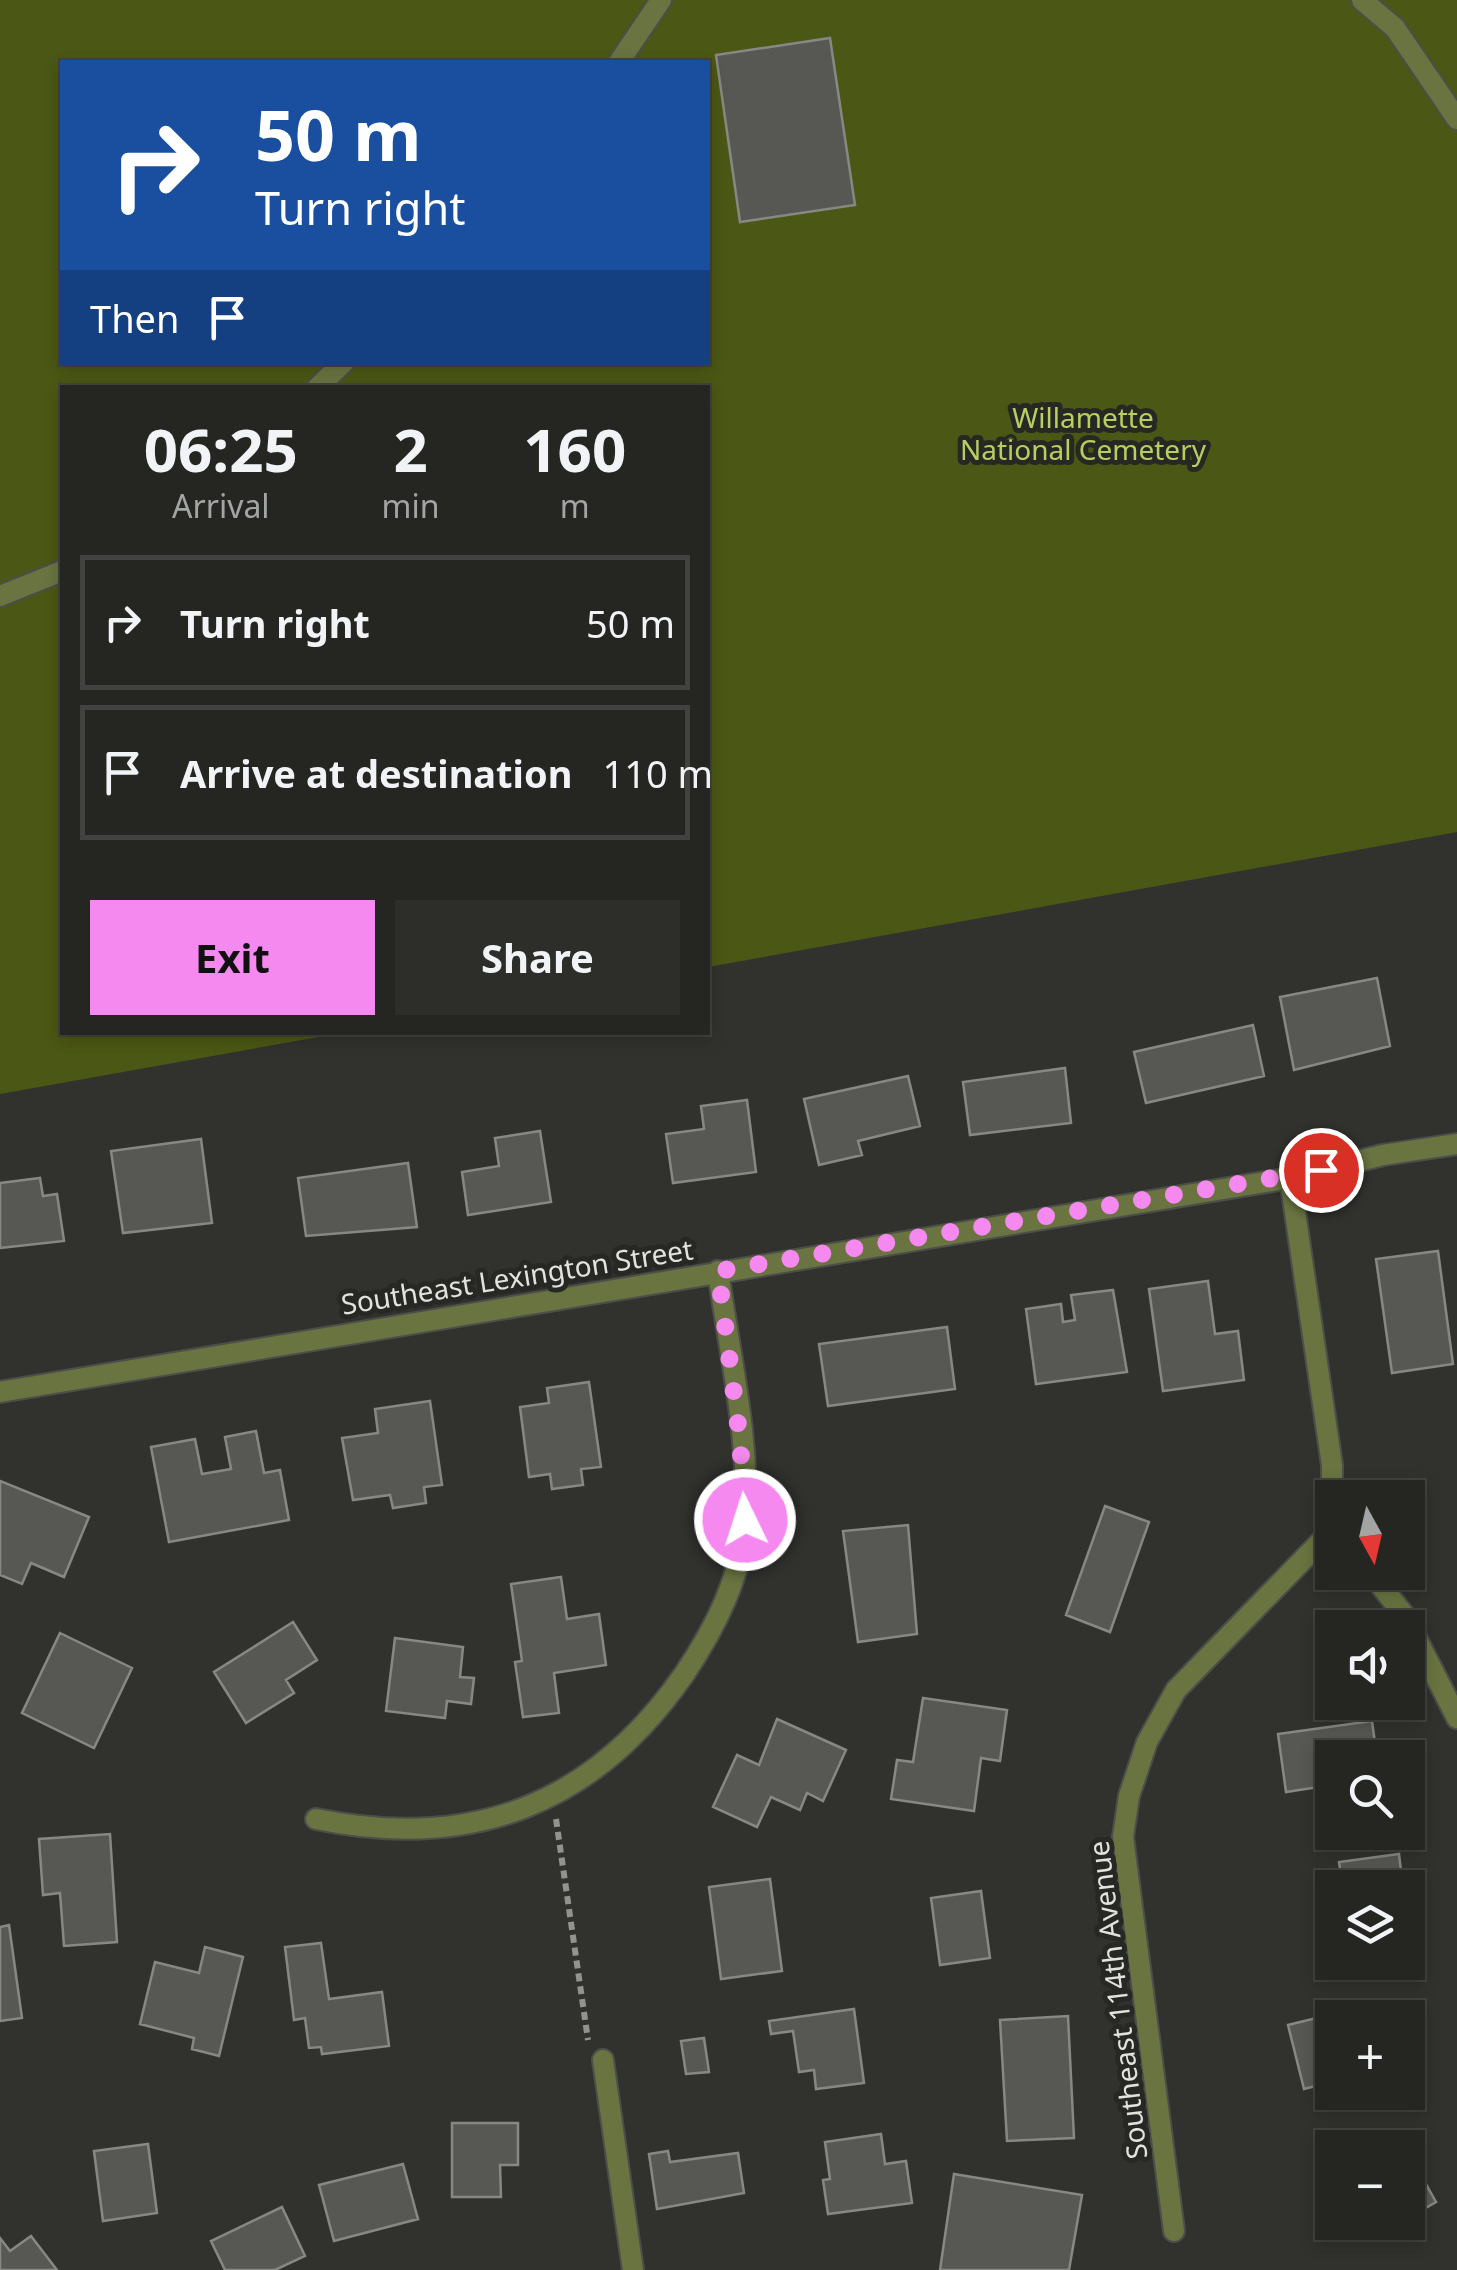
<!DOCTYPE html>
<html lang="en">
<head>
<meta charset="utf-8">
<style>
	:root { --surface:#252622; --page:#2d2e2a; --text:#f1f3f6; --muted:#a3a5a5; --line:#424340; --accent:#f589ef }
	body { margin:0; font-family:"Noto Sans",sans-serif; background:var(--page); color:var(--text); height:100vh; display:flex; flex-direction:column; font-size:38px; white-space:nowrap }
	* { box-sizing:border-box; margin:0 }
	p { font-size:32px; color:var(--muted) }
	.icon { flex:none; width:55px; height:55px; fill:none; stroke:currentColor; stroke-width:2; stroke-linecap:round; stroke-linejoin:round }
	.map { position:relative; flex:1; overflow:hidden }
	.drawer { position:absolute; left:60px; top:385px; width:650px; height:650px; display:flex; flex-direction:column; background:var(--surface); border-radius:0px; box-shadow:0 5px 15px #0003,0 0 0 2px var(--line) }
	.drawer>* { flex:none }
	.hud { position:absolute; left:60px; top:60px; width:650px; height:305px; border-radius:0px; box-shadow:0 5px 15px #0003,0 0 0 2px var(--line); background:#1a4fa0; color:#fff; overflow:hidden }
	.needle { width:65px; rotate:172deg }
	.controls { position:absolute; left:1315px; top:1480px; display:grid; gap:20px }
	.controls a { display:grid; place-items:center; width:110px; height:110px; border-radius:0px; background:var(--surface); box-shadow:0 5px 15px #0003,0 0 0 2px var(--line); font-size:50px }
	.pin { position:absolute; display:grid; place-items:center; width:85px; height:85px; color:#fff; margin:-42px; border:5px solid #fff; border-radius:50%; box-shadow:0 2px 10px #0007 }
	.me { position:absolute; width:110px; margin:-55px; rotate:356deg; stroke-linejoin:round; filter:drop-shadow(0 0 8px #0008) }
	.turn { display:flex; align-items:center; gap:35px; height:210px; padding:0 30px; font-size:45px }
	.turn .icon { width:130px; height:130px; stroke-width:2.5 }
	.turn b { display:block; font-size:70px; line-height:85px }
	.then { display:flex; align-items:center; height:95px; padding:0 30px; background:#0003; gap:20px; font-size:38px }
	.eta { display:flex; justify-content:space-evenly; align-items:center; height:170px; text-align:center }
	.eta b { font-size:60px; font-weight:700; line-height:70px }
	.cta { display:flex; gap:20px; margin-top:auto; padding:20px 30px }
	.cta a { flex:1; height:115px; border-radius:0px; background:var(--accent); color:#111; font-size:40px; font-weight:700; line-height:115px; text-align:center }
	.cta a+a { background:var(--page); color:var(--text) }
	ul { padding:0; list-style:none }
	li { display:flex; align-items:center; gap:30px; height:135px; margin:0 20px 15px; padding:0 10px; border:5px solid var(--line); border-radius:0px }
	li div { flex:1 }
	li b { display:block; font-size:38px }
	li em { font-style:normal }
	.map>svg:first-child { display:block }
</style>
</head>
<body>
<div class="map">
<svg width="1457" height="2270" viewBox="0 0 1457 2270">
	<rect width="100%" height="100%" fill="#31322e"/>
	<path fill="#4b5714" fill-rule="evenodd" d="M0,0H1457V832L708,967V388H62V1032L341,1033L0,1094ZM62,62H708V362H62Z"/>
	<path fill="#575854" stroke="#878883" stroke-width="2.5" d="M830,38L855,205L740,222L716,55Z
		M1377,978L1390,1046L1294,1070L1280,997Z
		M1253,1025L1264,1076L1146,1103L1134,1052Z
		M1065,1068L1071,1123L970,1135L963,1082Z
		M908,1076L920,1126L858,1141L862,1155L819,1165L804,1099Z
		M747,1100L756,1172L673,1183L666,1134L704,1129L701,1106Z
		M540,1131L551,1202L468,1215L462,1172L499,1166L495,1138Z
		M201,1139L212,1223L123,1233L111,1151Z
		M408,1163L417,1227L306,1236L298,1178Z
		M40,1178L43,1196L57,1194L64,1241L0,1248V1183Z
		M1438,1251L1453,1364L1392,1373L1376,1259Z
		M1208,1281L1215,1334L1238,1331L1244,1380L1163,1391L1149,1289Z
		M1113,1290L1127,1372L1036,1384L1026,1309L1061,1304L1063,1322L1075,1320L1071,1295Z
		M947,1327L955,1389L828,1406L819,1344Z
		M589,1382L601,1467L581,1469L583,1485L552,1489L550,1474L529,1477L520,1407L549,1403L547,1388Z
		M430,1401L442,1485L424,1487L426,1503L393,1508L390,1495L353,1500L342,1438L378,1433L375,1409Z
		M256,1431L264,1473L280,1470L289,1520L169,1542L151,1447L195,1439L202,1474L231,1469L225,1437Z
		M0,1481L89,1517L64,1577L31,1563L22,1584L0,1575Z
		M1105,1506L1149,1522L1110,1632L1066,1615Z
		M908,1525L917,1634L858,1642L843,1531Z
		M561,1577L567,1619L599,1614L606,1665L554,1673L559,1713L523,1717L515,1662L522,1661L511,1584Z
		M293,1622L317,1660L286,1680L294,1693L246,1723L214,1672Z
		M60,1633L132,1668L94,1748L22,1713Z
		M395,1638L463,1647L460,1677L474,1678L471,1704L447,1701L445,1718L386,1711Z
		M923,1698L1007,1710L1000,1761L981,1758L974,1811L891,1799L897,1760L913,1762Z
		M777,1719L846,1750L823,1801L807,1793L800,1810L771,1797L757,1827L713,1807L737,1755L759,1765Z
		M1372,1721L1377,1758H1332V1785L1286,1792L1278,1734Z
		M110,1834L117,1942L64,1946L60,1893L43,1895L39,1839Z
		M1399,1854L1403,1888H1343L1339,1862Z
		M770,1879L782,1971L721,1979L709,1887Z
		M981,1891L990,1958L940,1965L931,1898Z
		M9,1925L22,2018L0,2021V1927Z
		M321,1943L329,1999L382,1992L389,2046L322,2054L321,2047L309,2048L305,2018L294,2020L285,1947Z
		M205,1947L243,1957L219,2056L192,2049L194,2038L140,2024L155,1962L199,1973Z
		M854,2009L864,2083L816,2089L814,2070L799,2072L793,2031L771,2034L769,2021Z
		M1345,2011L1347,2018H1332V2082L1304,2089L1288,2025Z
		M1068,2016L1074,2138L1007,2141L1000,2020Z
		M704,2038L709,2072L686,2074L681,2041Z
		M452,2123H518V2165H500L501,2197H452Z
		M881,2134L885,2164L906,2161L912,2203L828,2214L823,2180L830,2179L825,2142Z
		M148,2144L157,2213L103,2221L94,2151Z
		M668,2151L670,2162L738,2153L744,2193L657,2209L649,2154Z
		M1408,2152L1436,2202L1408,2218Z
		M403,2164L418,2219L334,2241L319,2185Z
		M954,2174L1082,2195L1069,2270H940Z
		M282,2207L305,2256L275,2270H225L211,2241Z
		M1366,2222H1400L1374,2237Z
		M31,2236L57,2270H0V2238L10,2251Z"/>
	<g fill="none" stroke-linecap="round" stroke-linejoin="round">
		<defs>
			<path id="minor" d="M1362,0L1395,28L1457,119
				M619,62L661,0
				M317,388L344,362
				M0,596L62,571
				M0,1392L1290,1178L1383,1155L1457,1144
				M1370,1572L1405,1616L1457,1718
				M316,1819C472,1851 594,1805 685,1673C715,1628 742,1576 745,1520C750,1439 729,1351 718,1271
				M603,2060L633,2270
				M1174,2231L1123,1837L1129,1796L1147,1742L1176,1690L1332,1530V1465L1290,1178"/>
		</defs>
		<use href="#minor" stroke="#4d4e4a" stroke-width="24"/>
		<path stroke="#929390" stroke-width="6" stroke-dasharray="8 5" stroke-linecap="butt" d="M556,1819L588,2040"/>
		<use href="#minor" stroke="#697440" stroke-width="20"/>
	</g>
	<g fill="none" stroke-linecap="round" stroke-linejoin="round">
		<path stroke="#f589ef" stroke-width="18" stroke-dasharray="0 32.4" d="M745,1520L740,1440L718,1271L1321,1170"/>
	</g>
	<g text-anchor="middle" stroke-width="10" stroke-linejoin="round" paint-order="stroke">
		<g font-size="28" fill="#b8ce60" stroke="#272824">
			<text x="1083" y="428">Willamette<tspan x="1083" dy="32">National Cemetery</tspan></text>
		</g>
		<g font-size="28" fill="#e2e3e0" stroke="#272824">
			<text transform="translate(517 1277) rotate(-9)" y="10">Southeast Lexington Street</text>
			<text transform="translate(1118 2000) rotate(-97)" y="10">Southeast 114th Avenue</text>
		</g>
	</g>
</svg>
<div class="controls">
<a><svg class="needle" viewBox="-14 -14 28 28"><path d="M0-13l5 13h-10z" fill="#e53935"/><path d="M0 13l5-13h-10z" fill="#a3a5a5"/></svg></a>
<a><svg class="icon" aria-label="sound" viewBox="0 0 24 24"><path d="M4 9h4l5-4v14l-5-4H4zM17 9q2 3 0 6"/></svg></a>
<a><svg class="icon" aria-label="search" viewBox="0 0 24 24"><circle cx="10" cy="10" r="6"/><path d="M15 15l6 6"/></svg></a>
<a><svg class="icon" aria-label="layers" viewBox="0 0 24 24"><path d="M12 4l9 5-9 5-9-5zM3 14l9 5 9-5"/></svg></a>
<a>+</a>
<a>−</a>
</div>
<div class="pin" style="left:1321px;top:1170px;background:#d93025"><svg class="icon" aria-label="arrive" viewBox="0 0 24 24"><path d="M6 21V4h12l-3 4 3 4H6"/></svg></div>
<svg class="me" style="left:745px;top:1520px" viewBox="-20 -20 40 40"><circle r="17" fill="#f589ef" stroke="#fff" stroke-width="3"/><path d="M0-11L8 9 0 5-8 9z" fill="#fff"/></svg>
<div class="hud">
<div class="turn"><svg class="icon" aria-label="right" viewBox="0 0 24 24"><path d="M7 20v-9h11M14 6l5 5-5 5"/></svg><div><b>50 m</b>Turn right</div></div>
<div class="then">Then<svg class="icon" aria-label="arrive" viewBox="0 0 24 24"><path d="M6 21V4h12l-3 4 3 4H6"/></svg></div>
</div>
<section class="drawer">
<div class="eta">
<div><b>06:25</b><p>Arrival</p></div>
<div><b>2</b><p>min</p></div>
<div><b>160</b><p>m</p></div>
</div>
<ul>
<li><svg class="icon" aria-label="right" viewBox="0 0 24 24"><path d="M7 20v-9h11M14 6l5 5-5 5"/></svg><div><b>Turn right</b></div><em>50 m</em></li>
<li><svg class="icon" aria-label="arrive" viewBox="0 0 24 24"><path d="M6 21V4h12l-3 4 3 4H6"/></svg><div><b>Arrive at destination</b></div><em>110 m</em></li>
</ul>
<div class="cta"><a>Exit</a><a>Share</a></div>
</section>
</div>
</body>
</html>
